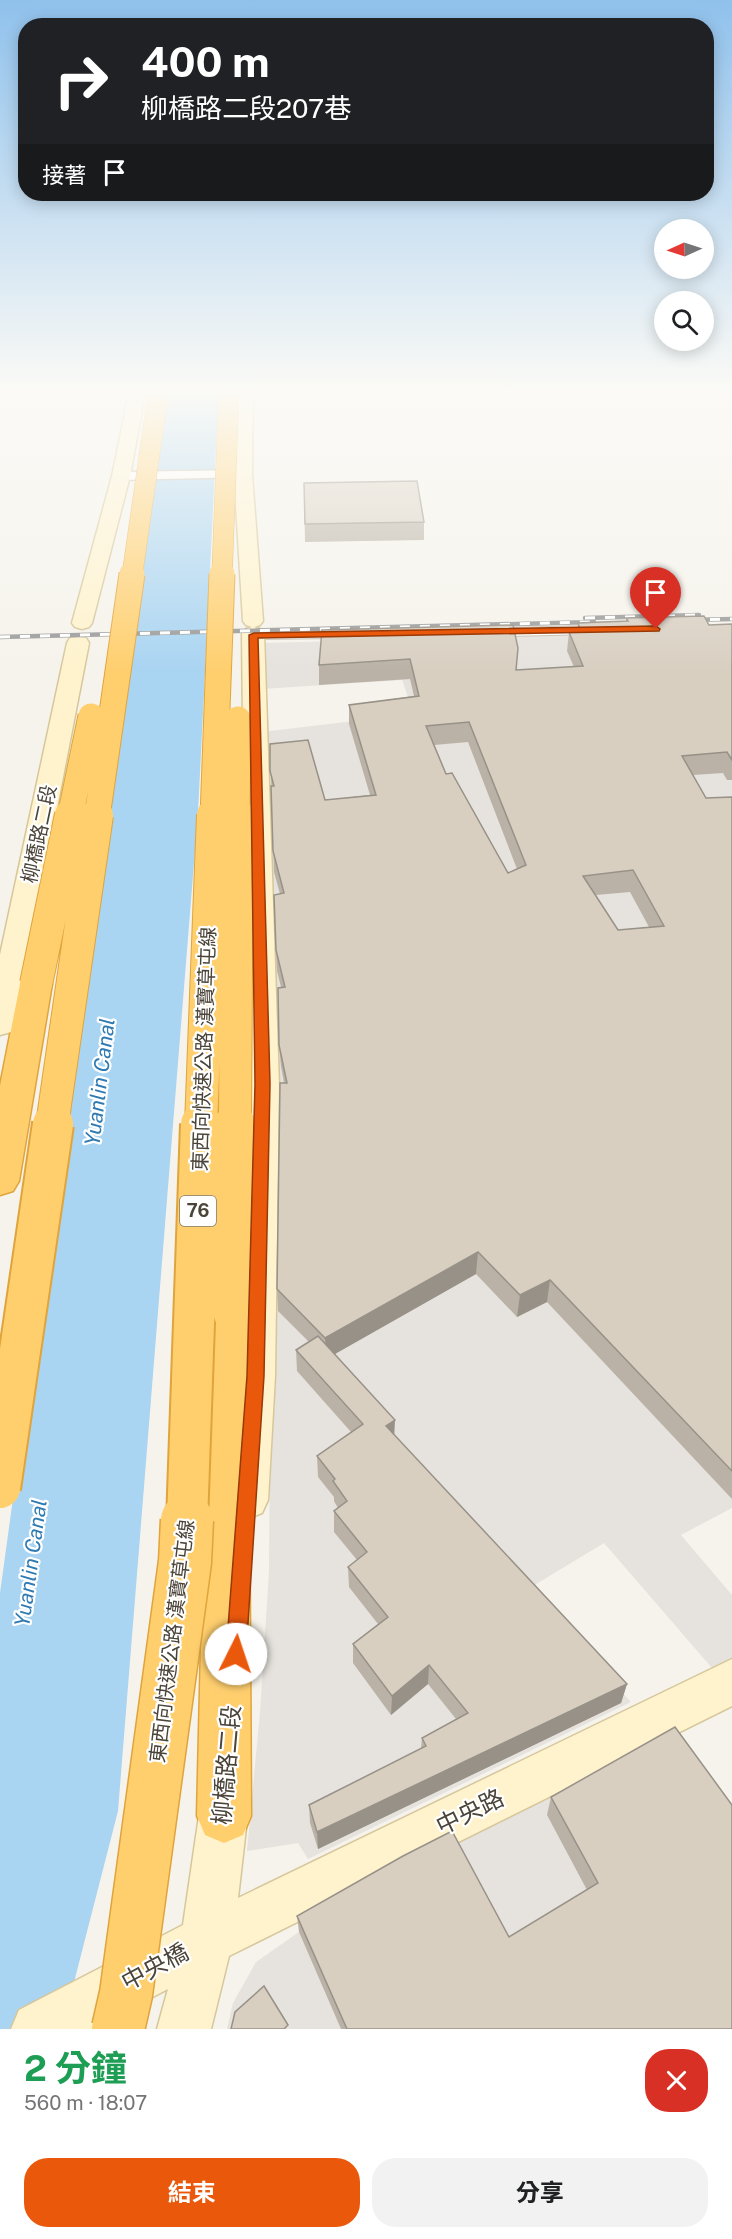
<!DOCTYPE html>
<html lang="zh-TW">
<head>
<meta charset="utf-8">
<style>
	:root { --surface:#fff; --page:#f2f2f2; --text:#202124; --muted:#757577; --accent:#ea580c }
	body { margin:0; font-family:"Public Sans","Noto Sans TC",sans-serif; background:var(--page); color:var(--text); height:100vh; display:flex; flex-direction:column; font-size:22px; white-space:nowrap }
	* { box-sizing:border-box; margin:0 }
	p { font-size:20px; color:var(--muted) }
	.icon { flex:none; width:33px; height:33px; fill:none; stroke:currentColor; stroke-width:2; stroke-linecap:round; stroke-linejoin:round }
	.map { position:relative; height:2029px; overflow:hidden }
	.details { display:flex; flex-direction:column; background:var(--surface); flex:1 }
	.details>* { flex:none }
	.top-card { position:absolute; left:18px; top:18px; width:696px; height:183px; border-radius:24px; box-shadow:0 3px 15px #0003; background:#202124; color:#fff; overflow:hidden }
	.needle { width:39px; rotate:267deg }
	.controls { position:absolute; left:654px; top:219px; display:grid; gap:12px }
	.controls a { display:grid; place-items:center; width:60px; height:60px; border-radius:50%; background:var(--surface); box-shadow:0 3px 15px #0003; font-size:30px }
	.pin { position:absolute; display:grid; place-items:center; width:51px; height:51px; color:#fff; margin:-62px -26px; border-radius:50% 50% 50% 0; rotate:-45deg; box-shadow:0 0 6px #0007 }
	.pin .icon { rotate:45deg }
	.me { position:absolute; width:66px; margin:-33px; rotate:4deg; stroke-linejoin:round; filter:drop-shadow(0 0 4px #0008) }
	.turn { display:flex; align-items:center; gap:21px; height:126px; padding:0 24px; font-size:27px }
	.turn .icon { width:78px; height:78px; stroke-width:2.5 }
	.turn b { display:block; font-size:42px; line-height:51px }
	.then { display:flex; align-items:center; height:57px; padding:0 24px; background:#0003; gap:12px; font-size:22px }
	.round { display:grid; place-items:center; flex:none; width:63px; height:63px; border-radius:24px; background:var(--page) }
	.head { display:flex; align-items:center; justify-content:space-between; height:102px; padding:0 24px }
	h1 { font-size:36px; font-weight:700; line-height:45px; color:#1e9e55 }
	.button { display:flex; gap:12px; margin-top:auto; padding:12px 24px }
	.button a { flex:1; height:69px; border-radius:24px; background:var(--accent); color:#fff; font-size:24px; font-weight:700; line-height:69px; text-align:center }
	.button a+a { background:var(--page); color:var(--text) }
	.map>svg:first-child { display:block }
</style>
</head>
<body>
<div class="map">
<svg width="732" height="2029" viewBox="0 0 732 2029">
	<rect width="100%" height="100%" fill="#f6f3ec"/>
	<path fill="#e6e2dd" d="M689,632L732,639V1508L681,1535L732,1595V1663L712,1668L604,1543L528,1589L631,1702L308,1859L298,1843L247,1851L260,1712L269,1571L271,1306L261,732L414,714L402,680L262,689L263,643Z
		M669,1742L732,2029H227L233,2003L256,1962L299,1932L549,1788Z"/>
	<path fill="#a9d4f2" d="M166,388H219L198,813L118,1811L62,2029H0V1593Z"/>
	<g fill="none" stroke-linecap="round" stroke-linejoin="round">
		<defs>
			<path id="lane" d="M503,632L592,630
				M253,635L334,634"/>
			<path id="street" d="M243,470L247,471V477L121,480L115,476L121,472Z"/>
			<path id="secondary" d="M130,388H146L130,476L92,623L89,627L82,629L75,627L72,623L112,476Z
				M237,388H253L252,474L263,621L260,625L254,627L260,629L264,633L279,1085L275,1376L268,1500L262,1513L247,1519L232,1513L226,1500L237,1376L247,1085L242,633L246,629L252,627L246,625L243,621L234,474Z
				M78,637L86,638L89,643L15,1025L11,1032L0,1035V955L67,643L70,638Z
				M732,1659V1706L229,1956L211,2029H157L168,1989L92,2029H11L19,2010L183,1925L201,1802L208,1785L225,1778L242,1785L249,1802L238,1898Z"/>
			<path id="highway" d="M36,973L47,977L52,984L19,1181L13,1191L0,1195V1086L20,984L25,977Z
				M234,1297L248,1302L254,1314L249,1479L251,1816L243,1835L224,1843L205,1835L197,1816L205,1479L214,1314L220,1302Z"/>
		</defs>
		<use href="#lane" stroke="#c2bbae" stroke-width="10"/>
		<use href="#street" stroke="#c2bbae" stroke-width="3"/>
		<use href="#secondary" stroke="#d6c79b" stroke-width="3"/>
		<use href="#highway" stroke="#e0a43c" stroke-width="3"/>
		<use href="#lane" stroke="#fff" stroke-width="8"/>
		<use href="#street" fill="#fff" fill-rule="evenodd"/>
		<use href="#secondary" fill="#fff3cd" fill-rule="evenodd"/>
		<use href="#highway" fill="#ffcf6e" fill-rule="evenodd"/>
		<defs>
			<path id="rail" d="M585,618L699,615
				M690,620L732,619
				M0,637L594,622"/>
		</defs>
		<use href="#rail" stroke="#9a9a9a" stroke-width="4.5"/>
		<use href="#rail" stroke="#fff" stroke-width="3" stroke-dasharray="10" stroke-linecap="butt"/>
		<defs>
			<path id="highway-bridge-far4" d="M132,576L159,388
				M222,576L229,388"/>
			<path id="highway-bridge-far3" d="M70,817L91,716
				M97,817L132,574
				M213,817L222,574
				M237,817L238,719"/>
			<path id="highway-bridge-far2" d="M36,984L71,815
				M52,1125L97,815
				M201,1125L213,815
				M235,1125L237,815"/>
			<path id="highway-bridge-far1" d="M234,1314L235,1124
				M0,1488L53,1124
				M187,1522L201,1124"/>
			<path id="highway-bridge" d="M118,2029L126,1994L185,1562L187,1520"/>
		</defs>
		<use href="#highway-bridge-far4" stroke="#e0a43c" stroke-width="21" stroke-linecap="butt"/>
		<use href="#highway-bridge-far3" stroke="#e0a43c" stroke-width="27" stroke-linecap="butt"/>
		<use href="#highway-bridge-far2" stroke="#e0a43c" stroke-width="34" stroke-linecap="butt"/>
		<use href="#highway-bridge-far1" stroke="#e0a43c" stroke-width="44" stroke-linecap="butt"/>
		<use href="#highway-bridge" stroke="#e0a43c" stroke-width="55" stroke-linecap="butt"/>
		<use href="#highway-bridge-far4" stroke="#ffcf6e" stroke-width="20"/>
		<use href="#highway-bridge-far3" stroke="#ffcf6e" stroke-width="25"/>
		<use href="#highway-bridge-far2" stroke="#ffcf6e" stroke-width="32"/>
		<use href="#highway-bridge-far1" stroke="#ffcf6e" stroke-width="40"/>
		<use href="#highway-bridge" stroke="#ffcf6e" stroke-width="52"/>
	</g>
	<path fill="#bab2a6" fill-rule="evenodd" d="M304,483L424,522V540L305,542Z
		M626,618L709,625L732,624V780H727L723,773L693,775L706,798L732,797V1499L547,1302L517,1317L476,1274L335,1354L394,1435L627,1684L621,1703L318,1849L310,1823L309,1805L421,1748L422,1738L456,1719L428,1684L391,1715L353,1663V1644L378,1624L349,1587L348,1567L357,1560L334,1532V1511L338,1508L334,1501V1497L318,1477L317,1456L351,1432L297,1371L296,1350L309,1342L278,1311L277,1289L284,1083L281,1067L279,1045L281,987L277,971L276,950L280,894L274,872L270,744L325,800L370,795L349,724V705L414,696L410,679L319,685V665L322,630L516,670L574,667L567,651L569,632L577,631L578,623L626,621ZM468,742L517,869L508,873L446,774L434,745ZM630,892L649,927L618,930L596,895Z
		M551,1797L732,2029H341L299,1932L297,1916L509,1937L587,1890L547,1815Z"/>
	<path fill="#979187" d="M478,1252L476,1274L326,1359L325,1338Z
		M550,1280L547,1302L517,1317L520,1295Z
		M395,1420L394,1441L386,1426Z
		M429,1665L428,1684L391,1715L392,1696Z
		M627,1684L621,1703L318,1849L317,1832Z"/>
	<path fill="#d8cfc1" stroke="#979187" stroke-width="1.5" fill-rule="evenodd" d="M417,481L424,522L305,524L304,483Z
		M704,616L709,625L732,624V760L727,752L682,756L706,798L732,797V1471L550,1280L520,1295L478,1252L325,1338L277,1289L280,1083H287L279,1045L278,988L285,987L276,950L274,895L284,893L273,851L271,786H274L270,771V744L308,740L325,800L376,795L349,705L419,696L410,659L319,665L322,630L513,625L518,648L516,670L583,666L569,632L581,631L578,623L628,621L626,618ZM469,722L526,865L508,873L452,773L446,774L426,726ZM633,870L664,926L618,930L583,876Z
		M318,1336L395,1420L386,1426L627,1684L317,1832L309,1805L426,1746L422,1738L468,1713L429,1665L392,1696L353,1644L388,1617L348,1567L367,1552L334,1511L347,1501L333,1481L335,1479L317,1456L363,1424L296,1350Z
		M675,1727L732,1805V2029H347L297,1916L403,1856L452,1831L509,1937L598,1883L551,1797Z
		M264,1986L288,2025L284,2029H231L235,2012Z"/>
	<linearGradient id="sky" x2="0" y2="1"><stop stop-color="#8fc1ec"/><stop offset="0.58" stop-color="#fbfaf6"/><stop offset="1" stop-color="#fbfaf6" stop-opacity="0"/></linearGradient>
	<rect width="732" height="672" fill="url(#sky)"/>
	<path fill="#ea580c" stroke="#983908" stroke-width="1.5" d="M656,626L660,629L659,631L258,638L270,1084L264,1376L246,1654L243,1661L236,1664L229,1661L226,1654L247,1376L255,1084L249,635L254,633Z"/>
	<g text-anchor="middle" stroke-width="4.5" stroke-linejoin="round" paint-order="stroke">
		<rect fill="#fff" stroke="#817c74" stroke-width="1.5" x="180" y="1196" width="36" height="30" rx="4.5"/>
		<g font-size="18" font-weight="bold" fill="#4b4439">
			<text x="198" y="1217">76</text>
		</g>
		<g font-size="20" fill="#4b4439" stroke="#fff">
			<text transform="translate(39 834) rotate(-78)" y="7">柳橋路二段</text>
			<text transform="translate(204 1049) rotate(-88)" y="7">東西向快速公路 漢寶草屯線</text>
			<text transform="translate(172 1641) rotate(-83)" y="7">東西向快速公路 漢寶草屯線</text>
		</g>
		<g font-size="21" font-style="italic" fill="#2e7ab2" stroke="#fff">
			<text transform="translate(100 1082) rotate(-83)" y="7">Yuanlin Canal</text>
			<text transform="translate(31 1563) rotate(-82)" y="7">Yuanlin Canal</text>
		</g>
		<g font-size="24" fill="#4b4439" stroke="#fff">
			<text transform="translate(227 1765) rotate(-85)" y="8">柳橋路二段</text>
			<text transform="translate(470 1812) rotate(-26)" y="8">中央路</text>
			<text transform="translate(155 1967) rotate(-28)" y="8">中央橋</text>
		</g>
	</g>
</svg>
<div class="controls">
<a><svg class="needle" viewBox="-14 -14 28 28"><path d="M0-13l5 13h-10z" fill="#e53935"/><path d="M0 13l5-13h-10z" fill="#757577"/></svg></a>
<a><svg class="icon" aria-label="search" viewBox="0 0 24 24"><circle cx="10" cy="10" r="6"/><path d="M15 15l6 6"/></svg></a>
</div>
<div class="pin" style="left:656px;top:629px;background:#d93025"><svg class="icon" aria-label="arrive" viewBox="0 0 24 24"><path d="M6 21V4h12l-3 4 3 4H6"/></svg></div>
<svg class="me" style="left:236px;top:1654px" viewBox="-20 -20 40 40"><circle r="19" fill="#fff"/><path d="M0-13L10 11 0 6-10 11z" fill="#ea580c"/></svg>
<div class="top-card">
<div class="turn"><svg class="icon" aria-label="right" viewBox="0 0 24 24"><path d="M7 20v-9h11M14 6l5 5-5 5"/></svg><div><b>400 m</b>柳橋路二段207巷</div></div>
<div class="then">接著<svg class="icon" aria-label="arrive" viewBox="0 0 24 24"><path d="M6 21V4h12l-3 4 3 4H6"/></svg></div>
</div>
</div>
<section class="details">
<div class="head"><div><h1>2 分鐘</h1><p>560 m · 18:07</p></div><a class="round" style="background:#d93025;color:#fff"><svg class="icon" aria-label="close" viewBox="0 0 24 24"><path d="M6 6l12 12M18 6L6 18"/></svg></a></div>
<div class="button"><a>結束</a><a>分享</a></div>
</section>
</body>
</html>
